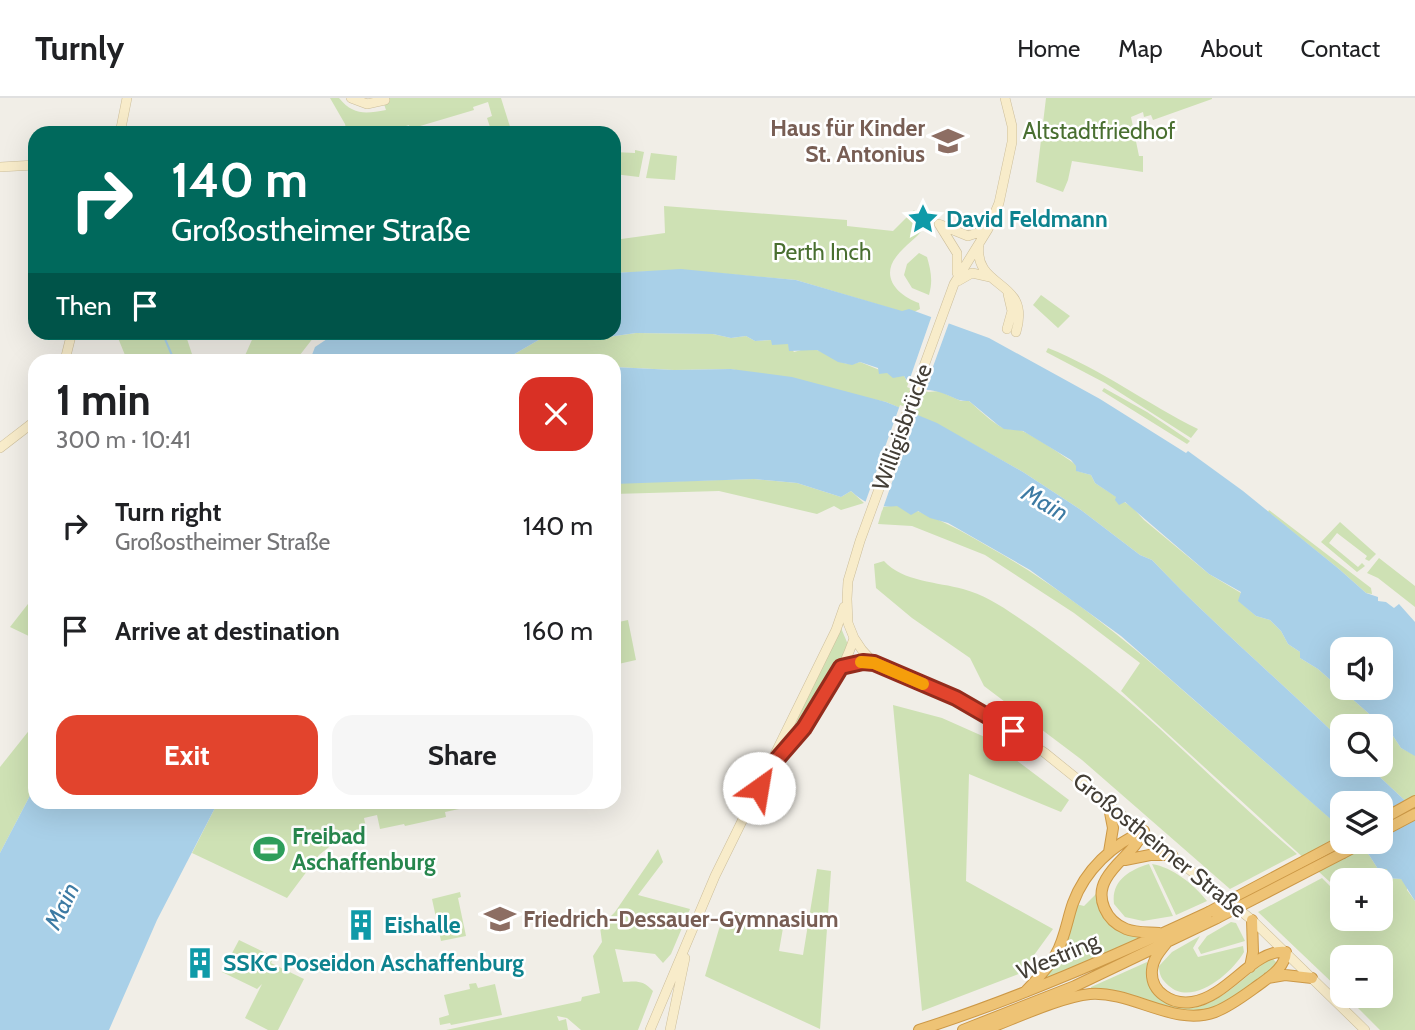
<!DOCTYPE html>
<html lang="en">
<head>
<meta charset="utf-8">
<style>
	:root { --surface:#fff; --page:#f6f6f6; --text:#202124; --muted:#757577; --line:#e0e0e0; --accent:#e2442d }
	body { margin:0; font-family:Cabin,sans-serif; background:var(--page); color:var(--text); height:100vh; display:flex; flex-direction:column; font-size:26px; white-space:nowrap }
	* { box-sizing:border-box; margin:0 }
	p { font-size:23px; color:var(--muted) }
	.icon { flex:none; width:38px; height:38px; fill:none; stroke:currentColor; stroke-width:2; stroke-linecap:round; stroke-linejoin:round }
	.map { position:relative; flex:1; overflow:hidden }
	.sheet { position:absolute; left:28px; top:256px; width:593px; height:455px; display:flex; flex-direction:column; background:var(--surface); border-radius:21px; box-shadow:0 7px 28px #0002 }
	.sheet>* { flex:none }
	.hud { position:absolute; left:28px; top:28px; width:593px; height:214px; border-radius:21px; box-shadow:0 7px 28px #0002; background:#00695c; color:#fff; overflow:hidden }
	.controls { position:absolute; left:1330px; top:539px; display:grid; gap:14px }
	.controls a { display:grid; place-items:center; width:63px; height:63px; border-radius:14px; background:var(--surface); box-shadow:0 7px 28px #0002; font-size:35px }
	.pin { position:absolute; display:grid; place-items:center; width:60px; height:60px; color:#fff; margin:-30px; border-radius:14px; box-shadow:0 4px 10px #0006 }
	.me { position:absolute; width:77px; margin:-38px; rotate:32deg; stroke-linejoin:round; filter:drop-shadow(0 0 5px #0008) }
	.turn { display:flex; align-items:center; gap:24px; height:147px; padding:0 28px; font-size:32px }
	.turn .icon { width:91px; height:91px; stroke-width:2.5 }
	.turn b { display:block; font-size:49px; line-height:60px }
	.then { display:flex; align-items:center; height:66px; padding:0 28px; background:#0003; gap:14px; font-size:26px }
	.round { display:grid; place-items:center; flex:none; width:74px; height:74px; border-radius:21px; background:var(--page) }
	.overview { display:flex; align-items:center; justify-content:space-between; height:119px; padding:0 28px }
	h1 { font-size:42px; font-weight:700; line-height:52px }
	.button { display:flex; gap:14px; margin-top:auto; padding:14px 28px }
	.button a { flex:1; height:80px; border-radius:21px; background:var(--accent); color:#fff; font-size:28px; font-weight:700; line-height:80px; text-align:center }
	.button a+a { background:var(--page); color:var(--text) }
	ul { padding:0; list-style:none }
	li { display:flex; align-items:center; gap:21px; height:105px; padding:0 28px }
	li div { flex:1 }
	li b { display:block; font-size:26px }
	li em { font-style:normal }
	header { display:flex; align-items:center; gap:42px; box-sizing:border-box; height:98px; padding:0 35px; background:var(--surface); border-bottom:2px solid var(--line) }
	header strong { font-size:33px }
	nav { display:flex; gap:38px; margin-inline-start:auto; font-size:24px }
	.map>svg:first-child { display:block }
</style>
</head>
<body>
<header>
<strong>Turnly</strong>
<nav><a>Home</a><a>Map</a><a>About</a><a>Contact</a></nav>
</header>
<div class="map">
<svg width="1415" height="932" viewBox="0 0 1415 932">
	<rect width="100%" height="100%" fill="#f1eee7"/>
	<path fill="#cee1b4" d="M330,0H339C353,17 365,16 386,12L382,0H501L512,35H492L487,20L492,18L488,4L473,9L474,12L410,31L409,27L394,32L395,35H347L345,26Z
		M1046,0H1212V1L1153,22L1151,17L1144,19L1143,14L1131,19L1139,58H1143V74L1072,63L1068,82L1063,94L1036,84Z
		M635,52L644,54L639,79L614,76V54L635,55Z
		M651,55L677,58L675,82L646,80Z
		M664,108L847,122V128L893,133L914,112L923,123L924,130C916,141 904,148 896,159C880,180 899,198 919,205L920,211L914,214L909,212L903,214L796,182L682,172L614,175V142L665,135Z
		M919,155L927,159C931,173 933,183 929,197L912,190L904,177L907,166Z
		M1041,197L1070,218L1058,230L1033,207Z
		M116,235H185L194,262H127Z
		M255,235V234L317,235L296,262H243Z
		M636,235L713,236L731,240L746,238L755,243L772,242L788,246L794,254C801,252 810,249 817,252C832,257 842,271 860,264L887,275L904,278L909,286L928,294L939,293L961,303H969C976,309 996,328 1004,330C1009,332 1015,331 1020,332C1028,334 1071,362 1077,368V373L1091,377L1095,385L1132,409L1144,422L1209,476L1241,495L1239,503L1256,518L1270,522L1281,533L1288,546L1300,554V560L1318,571L1391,635L1401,650L1415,657V712L1367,667H1381V628H1342V643C1279,582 1213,526 1152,462L1140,457L1081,412L1023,374L937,326L886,304L731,271L674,272L614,269V262H489L511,258L549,236L594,241Z
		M1048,250C1101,271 1147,306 1198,331L1191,340L1105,285L1046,254Z
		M1104,290L1147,314L1190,343L1187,346L1102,293Z
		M754,381L797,385L841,399L851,393L864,405L841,412L834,408L817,416L719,393L614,396V386L616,385Z
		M897,407C930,415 960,432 989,449C1068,493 1135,550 1202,609C1248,649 1294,689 1339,728L1342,731V744H1355L1369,757L1378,771L1387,770L1386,780L1401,781L1407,786V792L1415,803V932H1380L1346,898H1381V859H1342V894L1258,814L1322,780L1342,800V821H1363L1373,830L1378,826L1372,821H1381V782H1342V795L1121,593L1140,565L1074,515L985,457L912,428L878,426L883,409Z
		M1269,412L1371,490L1372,496L1366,495L1339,471L1268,414Z
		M1340,424L1376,456L1369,463L1365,461L1367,458L1337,435L1329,445L1358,469L1362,465L1365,468L1357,474L1321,444Z
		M1379,460L1415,488V509L1378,480L1367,475Z
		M884,463C903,484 938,484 963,491C982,496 1000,507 1016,518C1065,551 1114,589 1159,630C1205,672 1249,715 1297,756L1230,791L1082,662L984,588L970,560L912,520L876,490L874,466Z
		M35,497V541L10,529Z
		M628,522L636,562L614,567V525Z
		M841,530L849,549C829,583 810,621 781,649Z
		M893,607L942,620L987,640L1069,702L1061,714L969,676L966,783L1053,831L1021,875L922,913Z
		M35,625V688L0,755V669Z
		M218,704H472L473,708L445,714L446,719L405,728L404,726L380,731L377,717L364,720L367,734L334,745L319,757L287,800L192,755Z
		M658,751L663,764L638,797L690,811L671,856L663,865L655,856L615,851L623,884C637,883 643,882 653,893L638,932H581L567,920L557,918L559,923L566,921L568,932H446L581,903L582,899L600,895L593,858L602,844L600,829L615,814Z
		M1149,766L1173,818L1143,823L1125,819L1114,806C1111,783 1129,772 1149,766Z
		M1152,766C1172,769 1195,787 1207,803L1176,817Z
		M817,771L831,773L820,931L705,878L719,831L728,811L783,830L779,853L803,857Z
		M460,794L461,799L458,800L466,838L441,843L432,801Z
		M1097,795C1097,824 1117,834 1142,839L1037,885L1076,806L1084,808Z
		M1231,824L1236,825L1245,843L1201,856L1198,850L1207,838Z
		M1200,838L1193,850L1198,859L1243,848L1244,854C1232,875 1193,909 1169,888C1162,882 1159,877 1159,868L1172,854Z
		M239,842L274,859L271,865L304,881L278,932H268L245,920L262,886L257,891L222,874Z
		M1272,860L1278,866L1231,903L1196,916L1091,894V889L1147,864L1161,901C1203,931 1239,879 1272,860Z
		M476,885L478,890L495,886L502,917L451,927L450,925L440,927L439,920L449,917L444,897L470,891L469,886Z"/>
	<path fill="#a9d0e8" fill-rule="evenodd" d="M681,171L796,182L902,213L909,211L989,240L1100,301L1186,355L1188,353L1243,393L1339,471L1366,495L1378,499V503L1386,504L1394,510L1399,506L1415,524V658L1401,650L1391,635L1318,571L1300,560V554L1288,546L1281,533L1270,522L1256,518L1238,503L1241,494L1209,476L1125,404L1119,407L1115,402L1116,399L1095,385L1091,377L1076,373V368L1071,362L1023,333L1004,331L998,327L969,303C958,304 952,298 942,295C926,289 914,296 904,278L893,280L887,275L879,276L878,270L860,264L852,267L838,264L817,252L789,253L788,246L772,247L771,242L755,243L746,238L731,240L713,236L636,235L594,241L549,236L511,258L489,262H310L315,249L336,235L614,234V175ZM1342,551H1381V590H1342Z
		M614,269L674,272L731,271L792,279L886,304L937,325L1023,374L1081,412L1140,457L1152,462C1213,526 1279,582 1342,643V667H1367L1415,712V803L1401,781L1386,780L1387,771H1378L1369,757L1355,744H1381V705H1342V731L1121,538L1030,472L948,425L930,420L918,413L911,417L897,408C878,410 866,407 851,393L841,399L797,385L754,381L614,386Z
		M35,688V704H218L157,822L109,932H0V755Z"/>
	<path fill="#f1eee7" d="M932,217L950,222L923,296L907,289Z
		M900,307L917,313L882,413L864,408Z"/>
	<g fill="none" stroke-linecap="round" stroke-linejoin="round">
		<path stroke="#a9d0e8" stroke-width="2" d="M162,234L174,262"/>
		<defs>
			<path id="secondary" d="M351,0L367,6L385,2
				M1005,0L1012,28V44L999,105L988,131L954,186L860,443L848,483L847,501L848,525L854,540L862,552L874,565L985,615L1045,655L1252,822L1365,932
				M120,35L127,0
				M0,69L35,67
				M939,126L957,155V175
				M941,127L968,138L986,132
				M979,146C973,193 1032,180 1016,234
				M958,183L972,175L990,179
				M1007,231L1012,213L1008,196
				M65,262L72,234
				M0,350L35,323
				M842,569L863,564L874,565
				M777,661C804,633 843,577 854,540
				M650,932L715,778L836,532L844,509
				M670,932L685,860"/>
			<path id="highway" d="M1108,704L1113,730L1109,754
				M1381,722L1415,703
				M1144,733C1135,753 1116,763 1106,781C1095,800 1106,823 1126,831C1136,835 1148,834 1159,835
				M1381,734L1415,716
				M1343,755L1364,744
				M1125,762L1150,757H1172
				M1233,801L1342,743
				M1250,869L1253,854L1252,822
				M1268,880L1285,877L1312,880
				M1025,894C1036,882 1048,871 1056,856C1065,840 1067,822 1073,805C1085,772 1113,746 1144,733
				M919,932C1019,900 1114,858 1209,814
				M963,932L1075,888L1217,820
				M984,932C1014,921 1060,899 1090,896C1133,893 1174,929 1215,914C1231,908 1246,896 1260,886C1271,878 1285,869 1286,854C1254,850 1228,899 1192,904C1172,907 1150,894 1152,872C1153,860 1161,852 1168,843"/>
		</defs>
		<use href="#secondary" stroke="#ccbe9b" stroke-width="10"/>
		<use href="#highway" stroke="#cc9846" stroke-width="12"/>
		<use href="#secondary" stroke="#f8ecca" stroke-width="9"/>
		<use href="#highway" stroke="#eec375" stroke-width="10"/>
		<defs>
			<path id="highway-bridge" d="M1209,814L1233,801
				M1217,820L1343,755"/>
		</defs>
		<use href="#highway-bridge" stroke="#cc9846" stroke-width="12" stroke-linecap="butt"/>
		<use href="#highway-bridge" stroke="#eec375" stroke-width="10"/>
	</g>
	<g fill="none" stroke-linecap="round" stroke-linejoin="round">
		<defs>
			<path id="route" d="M759,690L772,667L804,630L841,569L863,564L874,565L956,600L1013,633"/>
		</defs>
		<use href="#route" stroke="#932c1d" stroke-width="18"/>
		<use href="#route" stroke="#e2442d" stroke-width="12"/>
		<path stroke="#f59e0b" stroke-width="12" d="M861,564L874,565L923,586"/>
	</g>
	<defs>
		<symbol id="school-bare" viewBox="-9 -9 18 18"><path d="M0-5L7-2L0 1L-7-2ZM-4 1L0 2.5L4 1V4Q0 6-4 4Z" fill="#8d6e63" stroke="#fff" stroke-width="2.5" paint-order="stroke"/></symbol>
		<symbol id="sight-bare" viewBox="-9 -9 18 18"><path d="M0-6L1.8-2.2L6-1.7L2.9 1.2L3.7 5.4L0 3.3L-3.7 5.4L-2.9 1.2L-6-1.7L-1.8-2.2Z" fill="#0f9aa8" stroke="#fff" stroke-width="2.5" paint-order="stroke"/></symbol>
		<symbol id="stadium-bare" viewBox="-9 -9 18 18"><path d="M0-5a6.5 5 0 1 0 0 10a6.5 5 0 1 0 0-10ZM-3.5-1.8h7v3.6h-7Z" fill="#2e9e5b" stroke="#fff" stroke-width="2.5" paint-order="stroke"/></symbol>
		<symbol id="building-bare" viewBox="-9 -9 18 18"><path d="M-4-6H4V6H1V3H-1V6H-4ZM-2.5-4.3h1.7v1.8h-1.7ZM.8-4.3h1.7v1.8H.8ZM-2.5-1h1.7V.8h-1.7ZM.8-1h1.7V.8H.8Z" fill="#0f9aa8" stroke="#fff" stroke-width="2.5" paint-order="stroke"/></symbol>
	</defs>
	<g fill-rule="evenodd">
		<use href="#school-bare" x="926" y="21" width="44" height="44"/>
		<use href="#sight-bare" x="901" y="99" width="44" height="44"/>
		<use href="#stadium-bare" x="247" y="729" width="44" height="44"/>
		<use href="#school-bare" x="478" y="799" width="44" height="44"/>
		<use href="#building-bare" x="339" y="805" width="44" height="44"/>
		<use href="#building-bare" x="178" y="843" width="44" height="44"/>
	</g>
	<g text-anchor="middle" stroke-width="5" stroke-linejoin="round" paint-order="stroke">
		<g font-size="23" font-weight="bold" fill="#785e54" stroke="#fff" text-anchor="end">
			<text x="925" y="38">Haus für Kinder<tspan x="925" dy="26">St. Antonius</tspan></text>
			<text x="523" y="829" text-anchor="start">Friedrich-Dessauer-Gymnasium</text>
		</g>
		<g font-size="23" fill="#496f30" stroke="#fff">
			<text x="1099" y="41">Altstadtfriedhof</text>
			<text x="822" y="162">Perth Inch</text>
		</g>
		<g font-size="23" font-weight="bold" fill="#0d838f" stroke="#fff" text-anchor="start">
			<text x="946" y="129">David Feldmann</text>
			<text x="384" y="835">Eishalle</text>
			<text x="223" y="873">SSKC Poseidon Aschaffenburg</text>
		</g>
		<g font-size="23" fill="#433e36" stroke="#fff">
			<text transform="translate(902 329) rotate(-70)" y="8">Willigisbrücke</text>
			<text transform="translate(1160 747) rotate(39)" y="8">Großostheimer Straße</text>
			<text transform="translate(1058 858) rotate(-23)" y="8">Westring</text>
		</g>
		<g font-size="23" font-weight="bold" fill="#27864d" stroke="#fff" text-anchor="start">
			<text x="292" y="746">Freibad<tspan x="292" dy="26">Aschaffenburg</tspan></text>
		</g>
		<g font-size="24" font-style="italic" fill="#3c7aa3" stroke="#fff">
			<text transform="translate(1045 405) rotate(30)" y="8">Main</text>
			<text transform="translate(62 808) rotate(-64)" y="8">Main</text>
		</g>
	</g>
</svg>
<div class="controls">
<a><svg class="icon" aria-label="sound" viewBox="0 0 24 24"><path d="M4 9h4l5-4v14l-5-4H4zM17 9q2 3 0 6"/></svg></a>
<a><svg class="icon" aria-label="search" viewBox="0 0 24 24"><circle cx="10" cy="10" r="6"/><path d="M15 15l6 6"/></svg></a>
<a><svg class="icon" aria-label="layers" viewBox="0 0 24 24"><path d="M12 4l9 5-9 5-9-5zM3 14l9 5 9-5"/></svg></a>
<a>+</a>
<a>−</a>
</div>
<div class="pin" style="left:1013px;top:633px;background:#d93025"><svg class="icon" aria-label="arrive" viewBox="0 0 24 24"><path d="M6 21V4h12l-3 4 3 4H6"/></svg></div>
<svg class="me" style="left:759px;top:690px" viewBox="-20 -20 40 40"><circle r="19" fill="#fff"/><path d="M0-13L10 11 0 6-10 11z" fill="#e2442d"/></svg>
<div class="hud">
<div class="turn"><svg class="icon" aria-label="right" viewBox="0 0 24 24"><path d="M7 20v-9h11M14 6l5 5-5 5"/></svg><div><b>140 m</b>Großostheimer Straße</div></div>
<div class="then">Then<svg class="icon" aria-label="arrive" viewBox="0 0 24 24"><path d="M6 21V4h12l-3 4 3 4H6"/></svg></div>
</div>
<section class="sheet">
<div class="overview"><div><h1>1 min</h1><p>300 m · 10:41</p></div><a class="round" style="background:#d93025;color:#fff"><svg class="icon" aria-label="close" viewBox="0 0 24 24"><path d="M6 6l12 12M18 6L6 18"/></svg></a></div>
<ul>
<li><svg class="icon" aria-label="right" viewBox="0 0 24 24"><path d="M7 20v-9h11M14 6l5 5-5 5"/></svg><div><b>Turn right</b><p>Großostheimer Straße</p></div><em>140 m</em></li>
<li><svg class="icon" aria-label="arrive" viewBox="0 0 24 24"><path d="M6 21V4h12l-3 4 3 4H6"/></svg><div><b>Arrive at destination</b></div><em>160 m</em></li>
</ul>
<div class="button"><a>Exit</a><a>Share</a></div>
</section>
</div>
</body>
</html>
